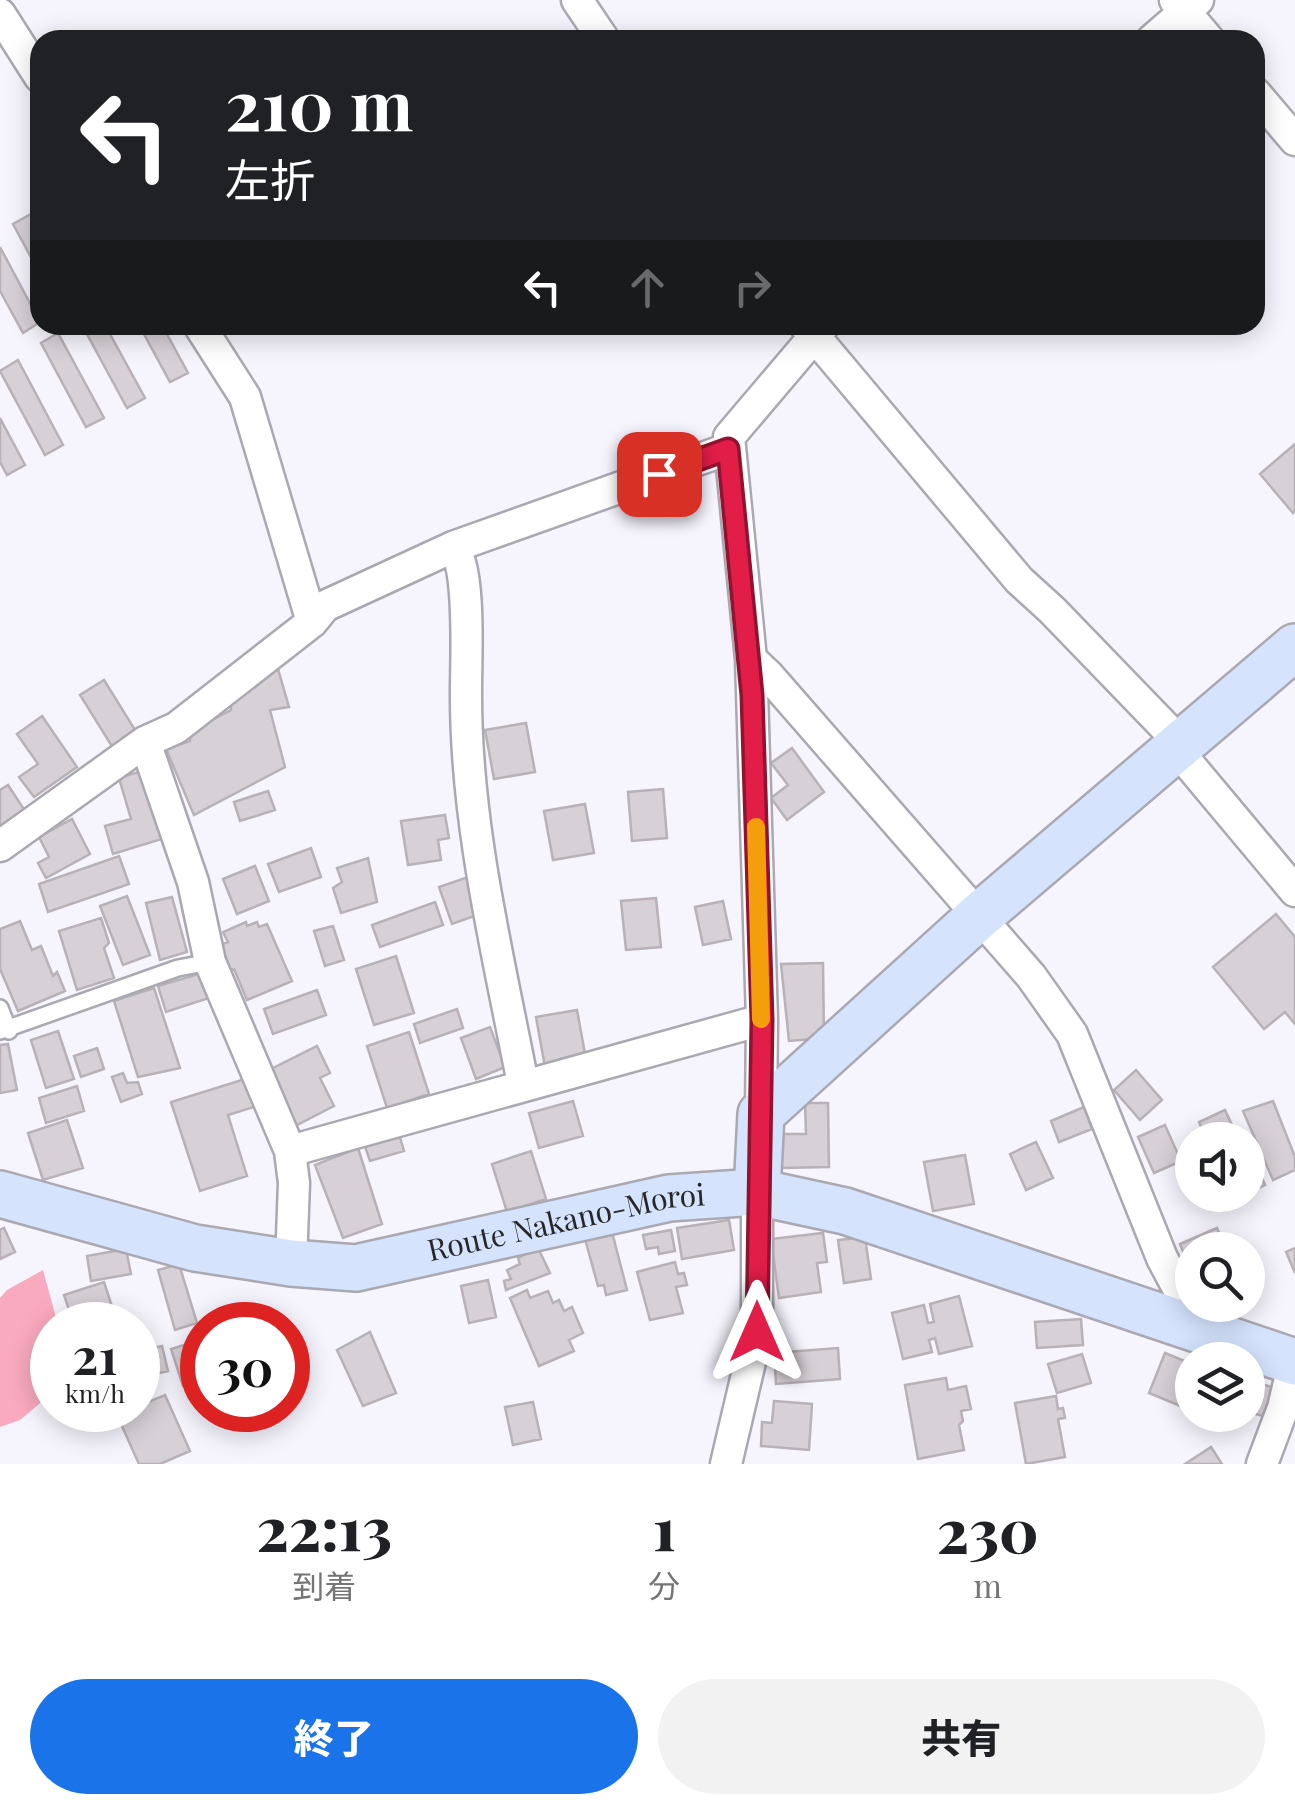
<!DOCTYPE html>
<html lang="ja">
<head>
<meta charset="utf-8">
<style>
	:root { --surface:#fff; --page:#f2f2f2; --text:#202124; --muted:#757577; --accent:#1a73e8 }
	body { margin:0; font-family:"Playfair Display","Noto Sans JP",serif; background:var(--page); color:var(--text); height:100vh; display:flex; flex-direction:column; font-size:38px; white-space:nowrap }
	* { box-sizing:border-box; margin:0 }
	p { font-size:32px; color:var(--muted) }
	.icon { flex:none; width:55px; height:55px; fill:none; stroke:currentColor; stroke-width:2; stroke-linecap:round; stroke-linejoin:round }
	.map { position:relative; height:1464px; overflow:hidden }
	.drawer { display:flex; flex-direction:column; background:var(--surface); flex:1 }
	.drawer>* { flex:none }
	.guide { position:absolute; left:30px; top:30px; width:1235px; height:305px; border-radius:30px; box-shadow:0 5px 25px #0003; background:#202124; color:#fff; overflow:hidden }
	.controls { position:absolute; left:1175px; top:1122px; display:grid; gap:20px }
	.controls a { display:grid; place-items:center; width:90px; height:90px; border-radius:50%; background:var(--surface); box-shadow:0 5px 25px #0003; font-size:50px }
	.speed { position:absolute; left:30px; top:1302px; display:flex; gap:20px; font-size:50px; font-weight:700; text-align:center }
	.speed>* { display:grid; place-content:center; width:130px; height:130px; border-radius:50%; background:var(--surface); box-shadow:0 5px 25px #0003; line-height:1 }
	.speed small { font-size:25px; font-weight:400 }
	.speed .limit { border:15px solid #d22; background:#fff; color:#111 }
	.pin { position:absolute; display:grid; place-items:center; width:85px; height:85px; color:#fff; margin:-42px; border-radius:20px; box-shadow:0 5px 15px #0006 }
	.me { position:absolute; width:110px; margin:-55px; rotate:0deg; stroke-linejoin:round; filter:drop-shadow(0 0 8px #0008) }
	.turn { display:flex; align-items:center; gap:35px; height:210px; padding:0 30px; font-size:45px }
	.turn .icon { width:130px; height:130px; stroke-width:2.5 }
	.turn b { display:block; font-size:70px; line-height:85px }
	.lanes { display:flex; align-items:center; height:95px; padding:0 30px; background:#0003; justify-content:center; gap:50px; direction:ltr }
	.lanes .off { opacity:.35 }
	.eta { display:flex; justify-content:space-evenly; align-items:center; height:170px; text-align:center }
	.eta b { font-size:60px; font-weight:800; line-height:70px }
	.button { display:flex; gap:20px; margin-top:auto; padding:20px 30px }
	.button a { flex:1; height:115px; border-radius:60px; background:var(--accent); color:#fff; font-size:40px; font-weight:800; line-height:115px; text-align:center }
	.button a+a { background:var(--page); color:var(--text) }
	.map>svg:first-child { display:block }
</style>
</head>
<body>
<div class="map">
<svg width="1295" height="1464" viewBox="0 0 1295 1464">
	<rect width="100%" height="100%" fill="#f6f4fd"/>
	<path fill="#faaabe" d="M43,1270L58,1325H52V1393L20,1420L0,1427V1298L7,1290Z"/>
	<path fill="#d7d0d6" stroke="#b8b1b7" stroke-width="2.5" d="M31,214L40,231V274L13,224Z
		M0,247L40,322L23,333L0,291Z
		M82,325H105L145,398L127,408Z
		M139,325H162L188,373L170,382Z
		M58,333L104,418L86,427L41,343Z
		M18,360L63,445L45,455L0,371Z
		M0,418L25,465L7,475L0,462Z
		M1295,444V511L1293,513L1260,474Z
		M278,669L289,707L270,710L285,767L194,815L166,749L190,741L191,731L231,710V701L249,692L246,686Z
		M104,680L137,733L113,748L80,695Z
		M42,716L77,767L34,797L19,777L38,764L17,734Z
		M526,723L535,772L494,779L485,730Z
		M792,748L824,792L787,820L771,798L788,785L771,763Z
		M145,770L165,838L113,854L105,826L131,819L119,778Z
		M8,785L29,817L5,832L0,825V790Z
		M663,789L667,838L632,841L628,792Z
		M268,791L275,810L240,821L234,802Z
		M585,804L594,853L553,860L544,811Z
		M445,815L449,838L438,840L441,860L408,865L401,821Z
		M72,819L90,854L46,878L38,863L49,857L39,837Z
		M311,848L321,877L279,892L268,864Z
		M119,856L129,884L48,912L39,884Z
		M368,858L377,902L341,913L333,888L342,882L337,868Z
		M255,866L269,901L237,914L223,879Z
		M468,877L480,914L452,924L439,887Z
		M127,896L150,955L123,965L100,906Z
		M172,897L187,952L160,960L146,903Z
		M656,898L661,947L626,950L621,901Z
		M723,901L731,939L703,945L695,907Z
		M435,902L443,925L380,947L372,925Z
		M1276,914L1295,937V1024L1285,1012L1264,1029L1213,967Z
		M101,918L109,943L104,948L114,978L77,990L59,931Z
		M20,921L32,950L41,946L53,976L57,972L65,991L18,1011L0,969V929Z
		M246,922L247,926L257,922L259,927L267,924L292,981L247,1000L234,969L224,973L219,960L226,957L220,945L228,942L223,932Z
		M333,926L344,960L325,966L314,931Z
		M396,956L414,1013L374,1025L356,969Z
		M823,963L824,1038L789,1041L781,964Z
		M202,973L209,998L166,1012L158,986Z
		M154,988L180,1068L138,1077L114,1001Z
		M317,990L326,1015L273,1034L264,1009Z
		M457,1009L463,1028L420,1043L414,1024Z
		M577,1010L586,1059L545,1067L536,1017Z
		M490,1027L505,1067L476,1079L461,1038Z
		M58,1031L74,1079L46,1088L31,1040Z
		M409,1032L429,1094L387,1108L367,1046Z
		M8,1044L17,1090L0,1093V1045Z
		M317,1046L330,1073L320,1078L334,1106L295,1126L267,1071Z
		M97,1048L104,1069L81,1077L74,1056Z
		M1136,1070L1162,1100L1140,1120L1114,1090Z
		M123,1073L127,1083L138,1082L142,1094L121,1102L112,1077Z
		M248,1078L257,1106L228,1115L247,1176L200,1191L171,1102Z
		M77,1086L84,1111L46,1123L39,1098Z
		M573,1101L583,1136L539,1148L529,1113Z
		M1273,1101L1295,1157V1170L1273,1180L1243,1111Z
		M805,1103H828L829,1167L781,1168L780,1134H806Z
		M1084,1107L1092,1129L1059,1142L1051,1121Z
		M1225,1110L1239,1140H1207L1199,1122Z
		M67,1120L83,1168L43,1180L28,1133Z
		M1165,1125L1181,1161L1154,1173L1138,1137Z
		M397,1127L404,1151L370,1161L362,1138Z
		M1036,1142L1053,1178L1026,1190L1010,1154Z
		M358,1148L382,1224L343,1238L315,1165Z
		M531,1151L546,1199L507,1212L492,1164Z
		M965,1155L974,1204L933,1211L924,1162Z
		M1256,1164L1265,1185L1248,1193V1168Z
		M729,1220L734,1250L682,1259L677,1228Z
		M4,1228L15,1252L0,1259V1230Z
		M1217,1228L1227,1250H1192V1275L1180,1244Z
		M671,1230L675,1251L659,1254L658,1247L646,1249L643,1235Z
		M612,1232L627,1290L606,1295L604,1285L598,1286L585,1239Z
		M823,1233L827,1262L817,1263L821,1292L779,1298L771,1239Z
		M865,1237L871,1279L844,1283L838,1240Z
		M538,1248L550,1273L506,1290L504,1281L511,1279L507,1270L520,1264L518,1258Z
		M1295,1248V1273L1286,1252Z
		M126,1249L131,1274L91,1281L87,1256Z
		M675,1262L678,1274L684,1273L687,1285L676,1287L683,1313L650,1320L637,1272Z
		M179,1264L197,1323L175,1330L158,1270Z
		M488,1280L496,1317L469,1323L461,1286Z
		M104,1282L118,1325H74L64,1295Z
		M527,1290L530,1298L548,1291L553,1303L559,1300L564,1311L572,1307L583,1333L569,1340L574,1351L539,1366L510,1298Z
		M959,1296L972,1346L939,1354L935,1338L929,1340L932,1352L903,1359L892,1313L924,1305L928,1323L934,1322L930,1304Z
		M1081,1319L1083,1345L1037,1348L1035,1322Z
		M370,1332L396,1393L363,1406L337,1350Z
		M200,1340L202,1379L183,1386L171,1349Z
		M162,1346L168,1371L138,1378V1351Z
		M838,1348L840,1379L776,1384L774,1353Z
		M1165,1353L1192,1364V1383L1183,1407L1149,1393Z
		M1082,1354L1091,1383L1057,1393L1048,1364Z
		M946,1378L948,1390L966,1386L971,1409L961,1411L963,1421L959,1425L964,1450L918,1459L905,1385Z
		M1248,1380L1275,1388L1267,1417L1248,1412Z
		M165,1395L190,1451L160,1464H139L117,1415L138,1410V1406Z
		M1056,1396L1058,1409L1063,1408L1065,1418L1058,1419L1065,1457L1026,1464L1015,1403Z
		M774,1401L812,1404L809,1450L761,1446L762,1422L772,1423Z
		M533,1402L541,1439L513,1445L505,1407Z
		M1211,1447L1222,1464H1185Z"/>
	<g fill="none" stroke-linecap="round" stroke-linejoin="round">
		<defs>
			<path id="lane" d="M0,1008L9,1031
				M0,1031L178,968L210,962"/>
			<path id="street" d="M577,0L604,40
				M1175,0L1209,40
				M0,14L40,77
				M1152,40L1198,0
				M1255,93L1295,140
				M199,325L245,397L312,622
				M805,325L1019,580L1052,610L1167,729L1177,750L1295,891
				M453,547C471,568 466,659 466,690C465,823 498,954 523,1084
				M751,659L769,676L1031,976L1072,1034L1162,1258L1199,1328
				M145,742L193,882L210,962L290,1151L294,1183L291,1263
				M0,846L145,742L176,728L312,622L325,606L453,547L728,449
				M761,1114L762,1020L751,659L729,437L824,325
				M290,1151L762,1020
				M726,1464L757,1332V1192
				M1262,1464L1283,1408L1294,1362"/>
			<g id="secondary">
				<path d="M757,1192L761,1114L978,917L1295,647"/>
				<path id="s1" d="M0,1194L195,1248L291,1263L356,1268L669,1198L757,1192L845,1211L1295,1362"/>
			</g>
		</defs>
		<use href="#lane" stroke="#aaa8b1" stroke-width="20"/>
		<use href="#street" stroke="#aaa8b1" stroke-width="35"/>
		<use href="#secondary" stroke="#aaa8b1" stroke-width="50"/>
		<use href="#lane" stroke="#fff" stroke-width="15"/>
		<use href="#street" stroke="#fff" stroke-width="30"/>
		<use href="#secondary" stroke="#d5e3fd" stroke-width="45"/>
	</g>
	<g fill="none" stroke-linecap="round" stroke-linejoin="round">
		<defs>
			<path id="route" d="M659,474L728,449L752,695L762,1020L757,1332"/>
		</defs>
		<use href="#route" stroke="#92132f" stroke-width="25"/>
		<use href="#route" stroke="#e11d48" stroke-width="18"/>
		<path stroke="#f59e0b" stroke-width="18" d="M756,827L761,1019"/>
	</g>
	<g text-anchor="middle" stroke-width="8" stroke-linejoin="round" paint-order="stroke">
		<g font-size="30" fill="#27272a" stroke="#f6f4fd">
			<text dy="10" stroke="none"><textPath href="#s1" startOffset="580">Route Nakano-Moroi</textPath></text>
		</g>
	</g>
</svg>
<div class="controls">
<a><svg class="icon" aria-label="sound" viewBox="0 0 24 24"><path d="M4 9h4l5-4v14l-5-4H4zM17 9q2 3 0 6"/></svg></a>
<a><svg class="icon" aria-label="search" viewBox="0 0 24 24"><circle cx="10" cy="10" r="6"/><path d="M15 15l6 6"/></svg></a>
<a><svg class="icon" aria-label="layers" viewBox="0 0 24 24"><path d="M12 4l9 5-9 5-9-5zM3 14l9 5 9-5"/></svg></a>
</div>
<div class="speed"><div>21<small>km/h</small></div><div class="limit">30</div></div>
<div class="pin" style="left:659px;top:474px;background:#d93025"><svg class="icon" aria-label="arrive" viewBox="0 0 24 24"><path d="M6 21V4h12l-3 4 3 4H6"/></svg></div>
<svg class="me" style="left:757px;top:1332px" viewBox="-20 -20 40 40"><path d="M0-17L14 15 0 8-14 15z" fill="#e11d48" stroke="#fff" stroke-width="4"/></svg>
<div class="guide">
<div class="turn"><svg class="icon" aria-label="left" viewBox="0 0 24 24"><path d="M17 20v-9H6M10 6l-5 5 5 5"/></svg><div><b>210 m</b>左折</div></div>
<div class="lanes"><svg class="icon" aria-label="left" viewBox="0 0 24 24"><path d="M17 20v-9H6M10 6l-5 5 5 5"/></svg><svg class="icon off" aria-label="ahead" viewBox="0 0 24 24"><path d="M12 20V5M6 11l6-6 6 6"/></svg><svg class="icon off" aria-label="right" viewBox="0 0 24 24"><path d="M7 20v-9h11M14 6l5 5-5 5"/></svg></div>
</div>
</div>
<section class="drawer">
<div class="eta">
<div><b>22:13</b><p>到着</p></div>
<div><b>1</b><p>分</p></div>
<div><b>230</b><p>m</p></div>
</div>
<div class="button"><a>終了</a><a>共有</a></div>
</section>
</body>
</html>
